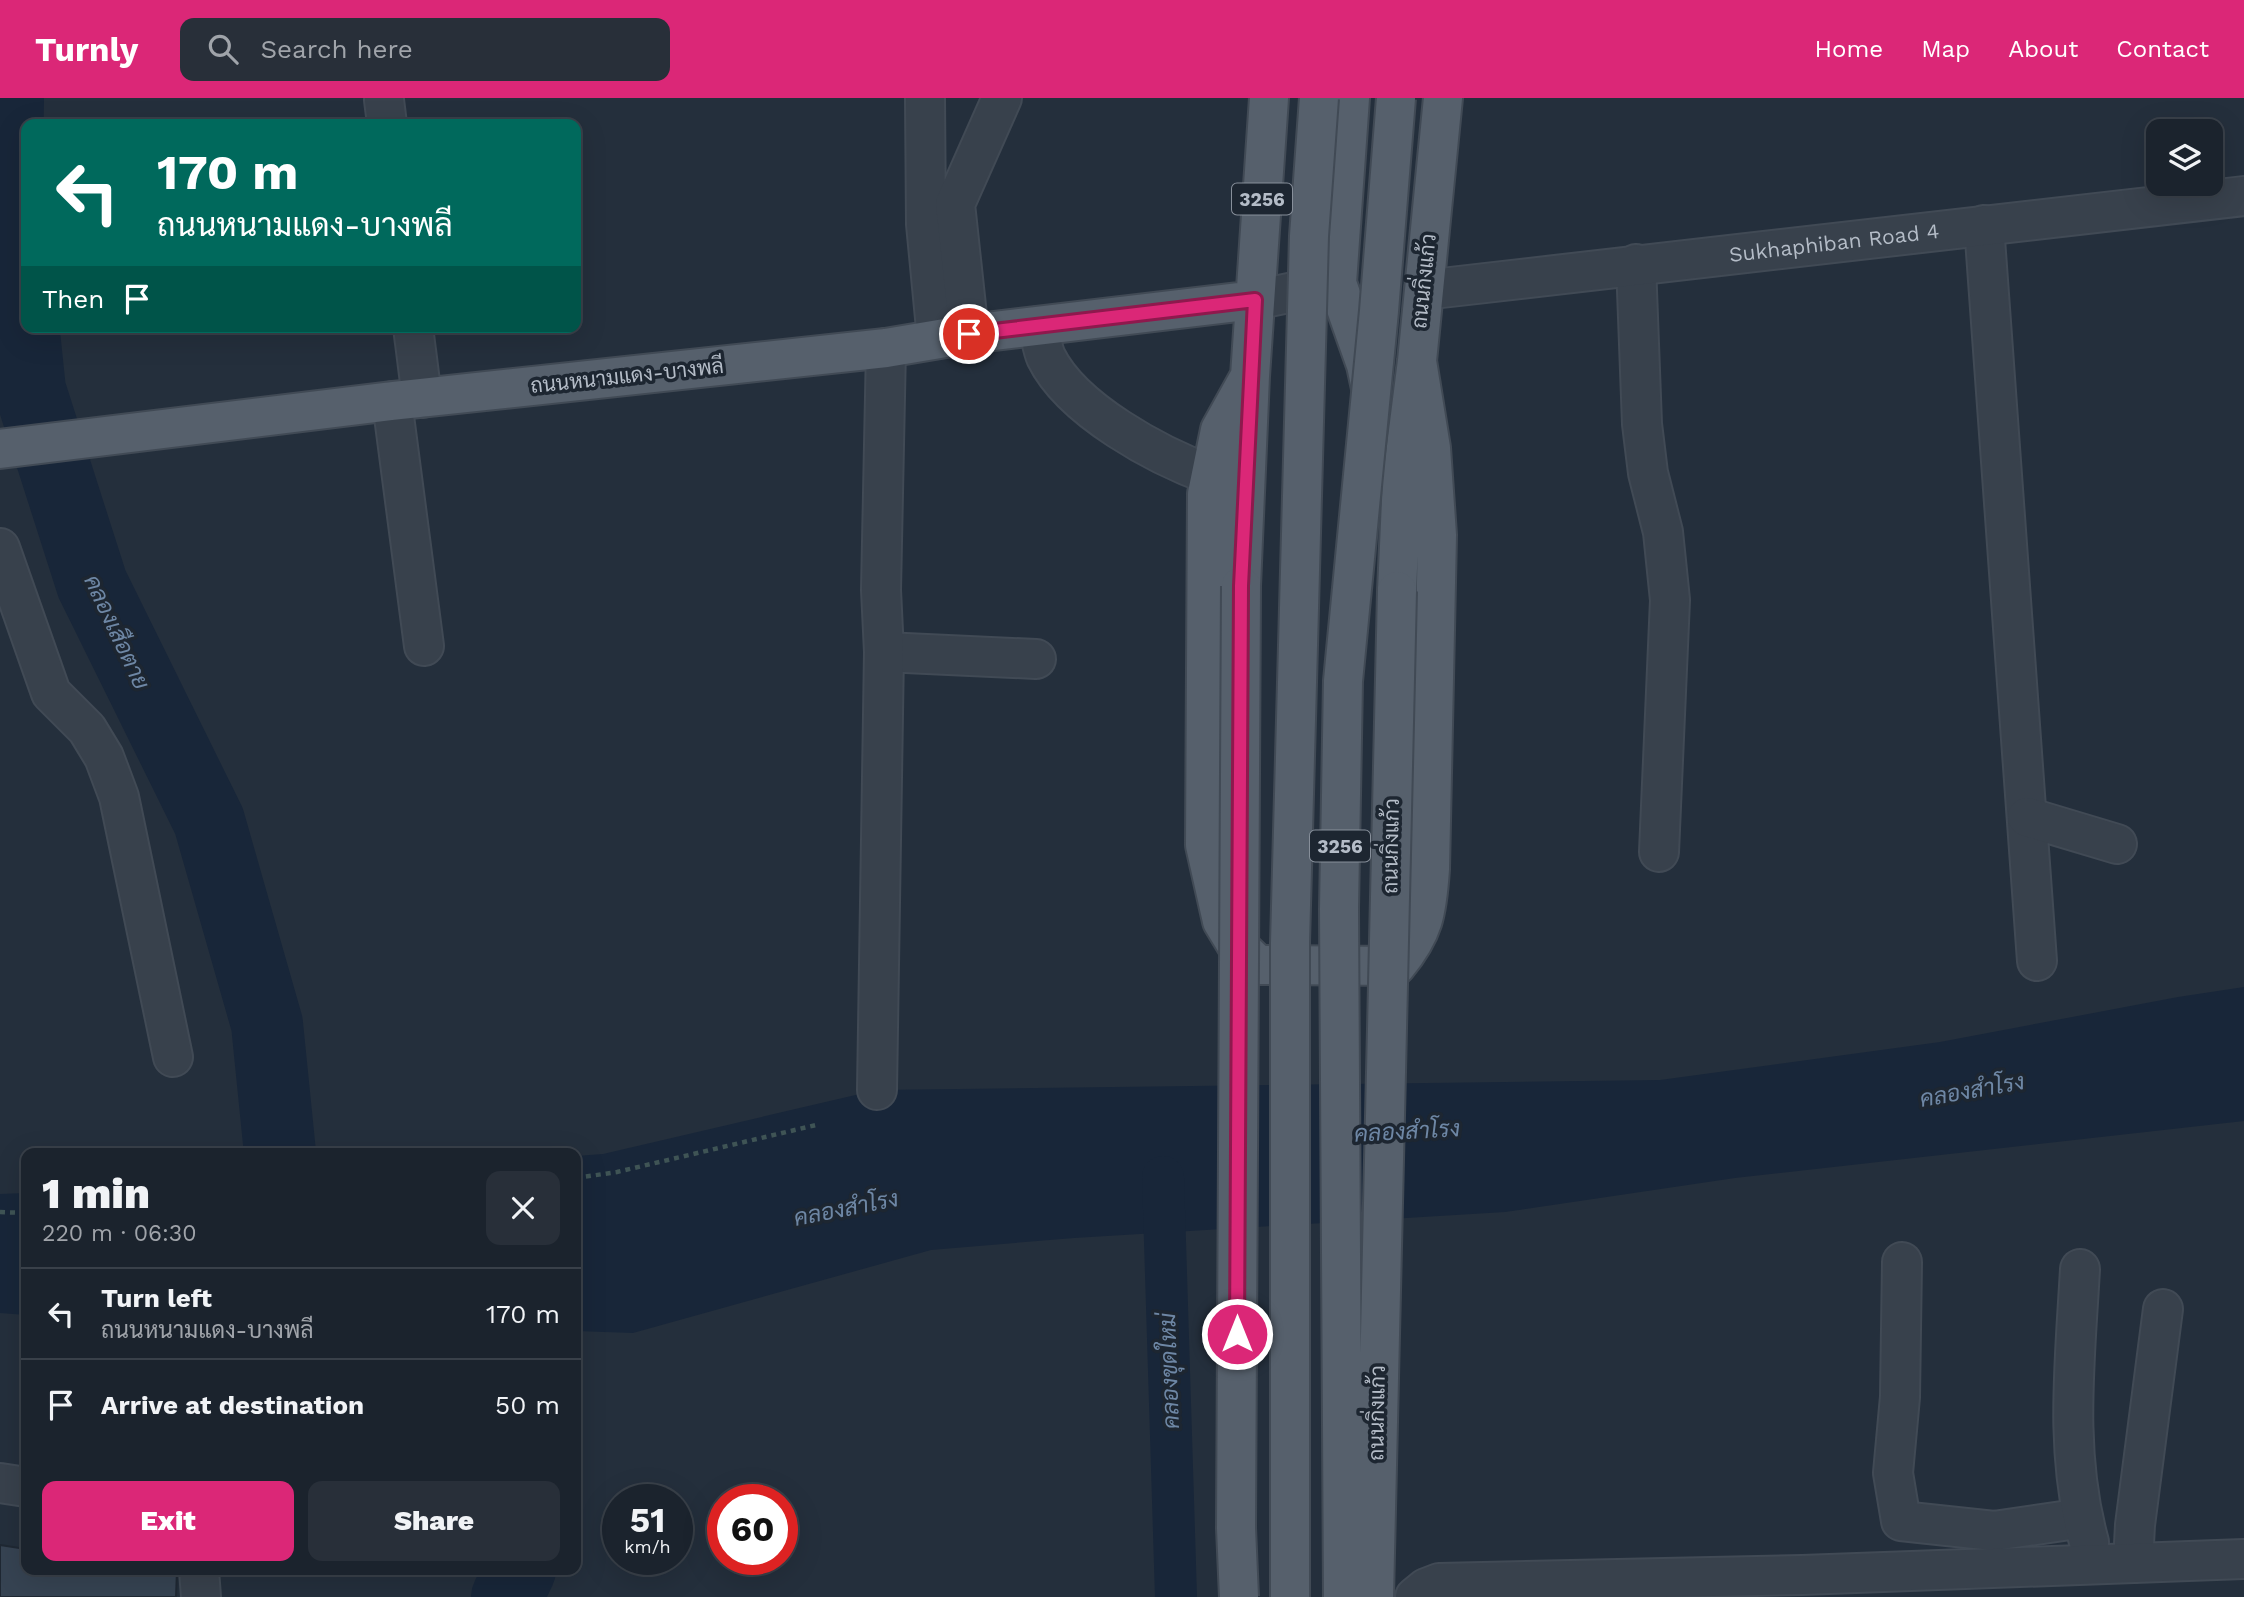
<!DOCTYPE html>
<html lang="en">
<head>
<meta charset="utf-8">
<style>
	:root { --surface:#1b232d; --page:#282f39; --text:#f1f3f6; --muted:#a0a4aa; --line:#394049; --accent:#db2777 }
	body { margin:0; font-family:"Work Sans",Sarabun,sans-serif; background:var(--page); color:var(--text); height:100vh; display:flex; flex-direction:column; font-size:26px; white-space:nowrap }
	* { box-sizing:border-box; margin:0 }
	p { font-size:23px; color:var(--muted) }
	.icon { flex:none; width:38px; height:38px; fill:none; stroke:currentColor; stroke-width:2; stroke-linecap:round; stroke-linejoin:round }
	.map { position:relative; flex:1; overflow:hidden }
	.details { position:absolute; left:21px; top:1050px; width:560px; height:427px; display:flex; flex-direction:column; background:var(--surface); border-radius:14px; box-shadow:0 7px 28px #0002,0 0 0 2px var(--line) }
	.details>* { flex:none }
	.top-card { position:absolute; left:21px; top:21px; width:560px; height:214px; border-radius:14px; box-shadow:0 7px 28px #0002,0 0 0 2px var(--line); background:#00695c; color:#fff; overflow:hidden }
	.controls { position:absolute; left:2146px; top:21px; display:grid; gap:14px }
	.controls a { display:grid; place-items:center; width:77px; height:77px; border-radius:14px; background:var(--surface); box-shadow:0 7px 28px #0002,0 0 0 2px var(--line); font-size:35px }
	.speed { position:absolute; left:602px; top:1386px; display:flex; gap:14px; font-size:35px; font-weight:700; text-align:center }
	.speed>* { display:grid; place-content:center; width:91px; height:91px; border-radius:50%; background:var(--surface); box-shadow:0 7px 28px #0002,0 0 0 2px var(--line); line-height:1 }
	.speed small { font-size:18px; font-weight:400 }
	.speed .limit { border:10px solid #d22; background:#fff; color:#111 }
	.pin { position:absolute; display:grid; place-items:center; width:60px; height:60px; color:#fff; margin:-30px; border:4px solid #fff; border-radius:50%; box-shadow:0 2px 7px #0007 }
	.me { position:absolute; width:77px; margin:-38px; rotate:0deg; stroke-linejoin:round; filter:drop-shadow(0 0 5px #0008) }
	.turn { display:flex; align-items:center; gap:24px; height:147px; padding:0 21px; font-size:32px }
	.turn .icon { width:91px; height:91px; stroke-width:2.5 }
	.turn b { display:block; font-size:49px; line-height:60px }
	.then { display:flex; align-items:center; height:66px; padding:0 21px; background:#0003; gap:14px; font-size:26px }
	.round { display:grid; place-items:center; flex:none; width:74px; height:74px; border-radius:14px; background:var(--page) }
	.overview { display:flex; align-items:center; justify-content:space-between; height:119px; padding:0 21px }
	h1 { font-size:42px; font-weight:800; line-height:52px }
	.button { display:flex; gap:14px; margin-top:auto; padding:14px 21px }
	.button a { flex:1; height:80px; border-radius:14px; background:var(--accent); color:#fff; font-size:28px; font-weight:800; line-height:80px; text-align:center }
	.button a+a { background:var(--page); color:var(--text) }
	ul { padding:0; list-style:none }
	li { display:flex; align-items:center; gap:21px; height:91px; padding:0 21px; border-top:2px solid var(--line) }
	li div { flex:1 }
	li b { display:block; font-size:26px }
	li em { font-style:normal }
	header { display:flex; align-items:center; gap:42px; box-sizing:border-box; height:98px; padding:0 35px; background:var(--accent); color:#fff }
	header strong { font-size:33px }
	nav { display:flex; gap:38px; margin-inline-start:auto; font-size:24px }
	.search { width:490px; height:63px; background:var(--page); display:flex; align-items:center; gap:18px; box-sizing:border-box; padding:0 24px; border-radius:14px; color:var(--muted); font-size:26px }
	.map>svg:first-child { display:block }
</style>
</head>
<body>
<header>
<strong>Turnly</strong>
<div class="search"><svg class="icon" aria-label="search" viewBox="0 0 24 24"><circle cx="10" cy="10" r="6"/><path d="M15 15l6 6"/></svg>Search here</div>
<nav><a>Home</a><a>Map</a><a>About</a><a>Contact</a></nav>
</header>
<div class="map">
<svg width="2244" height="1499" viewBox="0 0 2244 1499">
	<rect width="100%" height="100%" fill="#242f3c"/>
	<path fill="#182639" d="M2244,889V1023L1735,1080L1505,1114L1074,1140L931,1152L633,1235L576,1233V1058L603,1056L877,992L1660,982L1940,944L2178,899Z
		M26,1095V1217L0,1215V1096Z"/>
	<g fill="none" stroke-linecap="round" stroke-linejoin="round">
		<path stroke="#182639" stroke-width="42" d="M1163,1079L1176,1499"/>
		<path stroke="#182639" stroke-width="72" d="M8,0L7,73L30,292L92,486L209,723L267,926L280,1055
			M507,1499L520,1472"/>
	</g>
	<path fill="#364352" stroke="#1f2833" stroke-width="2" d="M0,1447L26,1451V1472H177L176,1499H0Z"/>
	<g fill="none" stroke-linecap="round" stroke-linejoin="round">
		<defs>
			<g id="minor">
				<path d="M925,0L926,126L937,241"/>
				<path d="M384,2L387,26"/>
				<path d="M1984,127L2037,863"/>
				<path d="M1636,166L1642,326L1648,375L1663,434L1670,502L1659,754"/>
				<path id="s1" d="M1424,192L2244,98"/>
				<path d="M1255,202L1337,185"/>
				<path d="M1038,228C1041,238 1042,250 1046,259C1072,312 1158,358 1211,377"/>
				<path d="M413,229L422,300"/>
				<path d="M969,236L955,106L1002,0"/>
				<path d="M392,303L424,548"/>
				<path d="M0,450L51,595L87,631L104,659L119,699L173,959"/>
				<path d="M884,554L1036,561"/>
				<path d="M2027,719L2117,746"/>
				<path d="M877,992L884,554L881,492L886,250"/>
				<path d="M1902,1164L1900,1299L1893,1375L1901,1423L1994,1433L2083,1420"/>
				<path d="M2080,1171C2075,1263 2064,1354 2089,1444"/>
				<path d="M0,1385L26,1389"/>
				<path d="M2133,1465L2135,1427L2163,1211"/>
				<path d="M199,1472L201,1499"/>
				<path d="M1415,1499L1426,1490L1439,1485L1802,1477L2244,1461"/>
			</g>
			<path id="major" d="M1350,0L1337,185L1366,267L1371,290
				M1250,278L1220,332L1207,396L1205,747L1222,823L1236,846L1258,867L1396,868C1424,834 1427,815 1430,771L1437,437L1431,350L1417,263
				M0,351L392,303L886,250L969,236L1255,202
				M1241,488L1250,278L1269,0
				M1397,493L1402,380L1417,263L1443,0"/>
		</defs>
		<use href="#minor" stroke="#414a55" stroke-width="42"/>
		<use href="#major" stroke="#414a55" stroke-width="42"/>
		<path stroke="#3f5455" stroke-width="4.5" stroke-dasharray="5 5" stroke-linecap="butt" d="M576,1080L617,1074L816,1027
			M0,1114L26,1115"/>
		<use href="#minor" stroke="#38414c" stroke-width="38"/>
		<use href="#major" stroke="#56606c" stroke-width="38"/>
		<defs>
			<path id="major-bridge" d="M1239,1499L1236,1430L1241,488
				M1290,1499V845L1309,138L1319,0
				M1343,1499L1339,811L1343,583L1379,213L1396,0
				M1374,1499L1397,493"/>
		</defs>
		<use href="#major-bridge" stroke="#414a55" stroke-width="42" stroke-linecap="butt"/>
		<use href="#major-bridge" stroke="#56606c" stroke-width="38"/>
	</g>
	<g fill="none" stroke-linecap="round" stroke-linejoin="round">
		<defs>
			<path id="route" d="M969,236L1255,202L1241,488L1237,1236"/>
		</defs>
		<use href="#route" stroke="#8e194d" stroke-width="18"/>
		<use href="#route" stroke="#db2777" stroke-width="12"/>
	</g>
	<g text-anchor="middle" stroke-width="7" stroke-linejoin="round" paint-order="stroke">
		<g fill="#1d2631" stroke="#878f9a" stroke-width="2">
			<rect x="1232" y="85.5" width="60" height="31" rx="5"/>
			<rect x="1310" y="732.5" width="60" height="31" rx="5"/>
		</g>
		<g font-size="19" font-weight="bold" fill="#b4bcc7">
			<text x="1262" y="108">3256</text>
			<text x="1340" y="755">3256</text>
		</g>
		<g font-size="21" fill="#b4bcc7" stroke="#1d2631">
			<text dy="7" stroke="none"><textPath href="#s1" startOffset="413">Sukhaphiban Road 4</textPath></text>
			<text transform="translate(1424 183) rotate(-84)" y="7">ถนนกิ่งแก้ว</text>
			<text transform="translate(627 278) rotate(-6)" y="7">ถนนหนามแดง-บางพลี</text>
			<text transform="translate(1391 748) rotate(-89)" y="7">ถนนกิ่งแก้ว</text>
			<text transform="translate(1377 1315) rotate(-89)" y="7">ถนนกิ่งแก้ว</text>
		</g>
		<g font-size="23" font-style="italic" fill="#6e87a5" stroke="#1d2631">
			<text transform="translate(117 534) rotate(65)" y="8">คลองเสือตาย</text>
			<text transform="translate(1972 992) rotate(-10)" y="8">คลองสำโรง</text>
			<text transform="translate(1407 1033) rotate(-3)" y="8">คลองสำโรง</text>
			<text transform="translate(846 1110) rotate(-11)" y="8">คลองสำโรง</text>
			<text transform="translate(1169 1273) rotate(-92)" y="8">คลองขุดใหม่</text>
		</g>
	</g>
</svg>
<div class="controls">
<a><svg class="icon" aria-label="layers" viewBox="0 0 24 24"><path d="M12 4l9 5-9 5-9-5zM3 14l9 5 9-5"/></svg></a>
</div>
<div class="speed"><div>51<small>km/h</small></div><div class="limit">60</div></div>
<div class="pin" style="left:969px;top:236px;background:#d93025"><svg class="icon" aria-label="arrive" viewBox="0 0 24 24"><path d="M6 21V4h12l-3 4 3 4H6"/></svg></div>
<svg class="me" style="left:1237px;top:1236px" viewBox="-20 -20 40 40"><circle r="17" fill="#db2777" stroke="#fff" stroke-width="3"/><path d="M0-11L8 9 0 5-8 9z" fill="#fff"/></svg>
<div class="top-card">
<div class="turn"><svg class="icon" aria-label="left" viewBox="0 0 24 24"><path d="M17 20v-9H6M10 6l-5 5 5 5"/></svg><div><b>170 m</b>ถนนหนามแดง-บางพลี</div></div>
<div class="then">Then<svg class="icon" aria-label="arrive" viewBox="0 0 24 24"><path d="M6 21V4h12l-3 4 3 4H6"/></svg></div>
</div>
<section class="details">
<div class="overview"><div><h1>1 min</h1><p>220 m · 06:30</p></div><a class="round"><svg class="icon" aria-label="close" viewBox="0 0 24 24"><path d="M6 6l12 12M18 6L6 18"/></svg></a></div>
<ul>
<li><svg class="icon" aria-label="left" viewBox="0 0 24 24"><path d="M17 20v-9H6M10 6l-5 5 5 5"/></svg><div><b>Turn left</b><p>ถนนหนามแดง-บางพลี</p></div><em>170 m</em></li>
<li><svg class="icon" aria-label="arrive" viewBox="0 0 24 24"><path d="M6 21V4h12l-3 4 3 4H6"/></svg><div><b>Arrive at destination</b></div><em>50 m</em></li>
</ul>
<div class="button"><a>Exit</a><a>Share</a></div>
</section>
</div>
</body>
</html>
